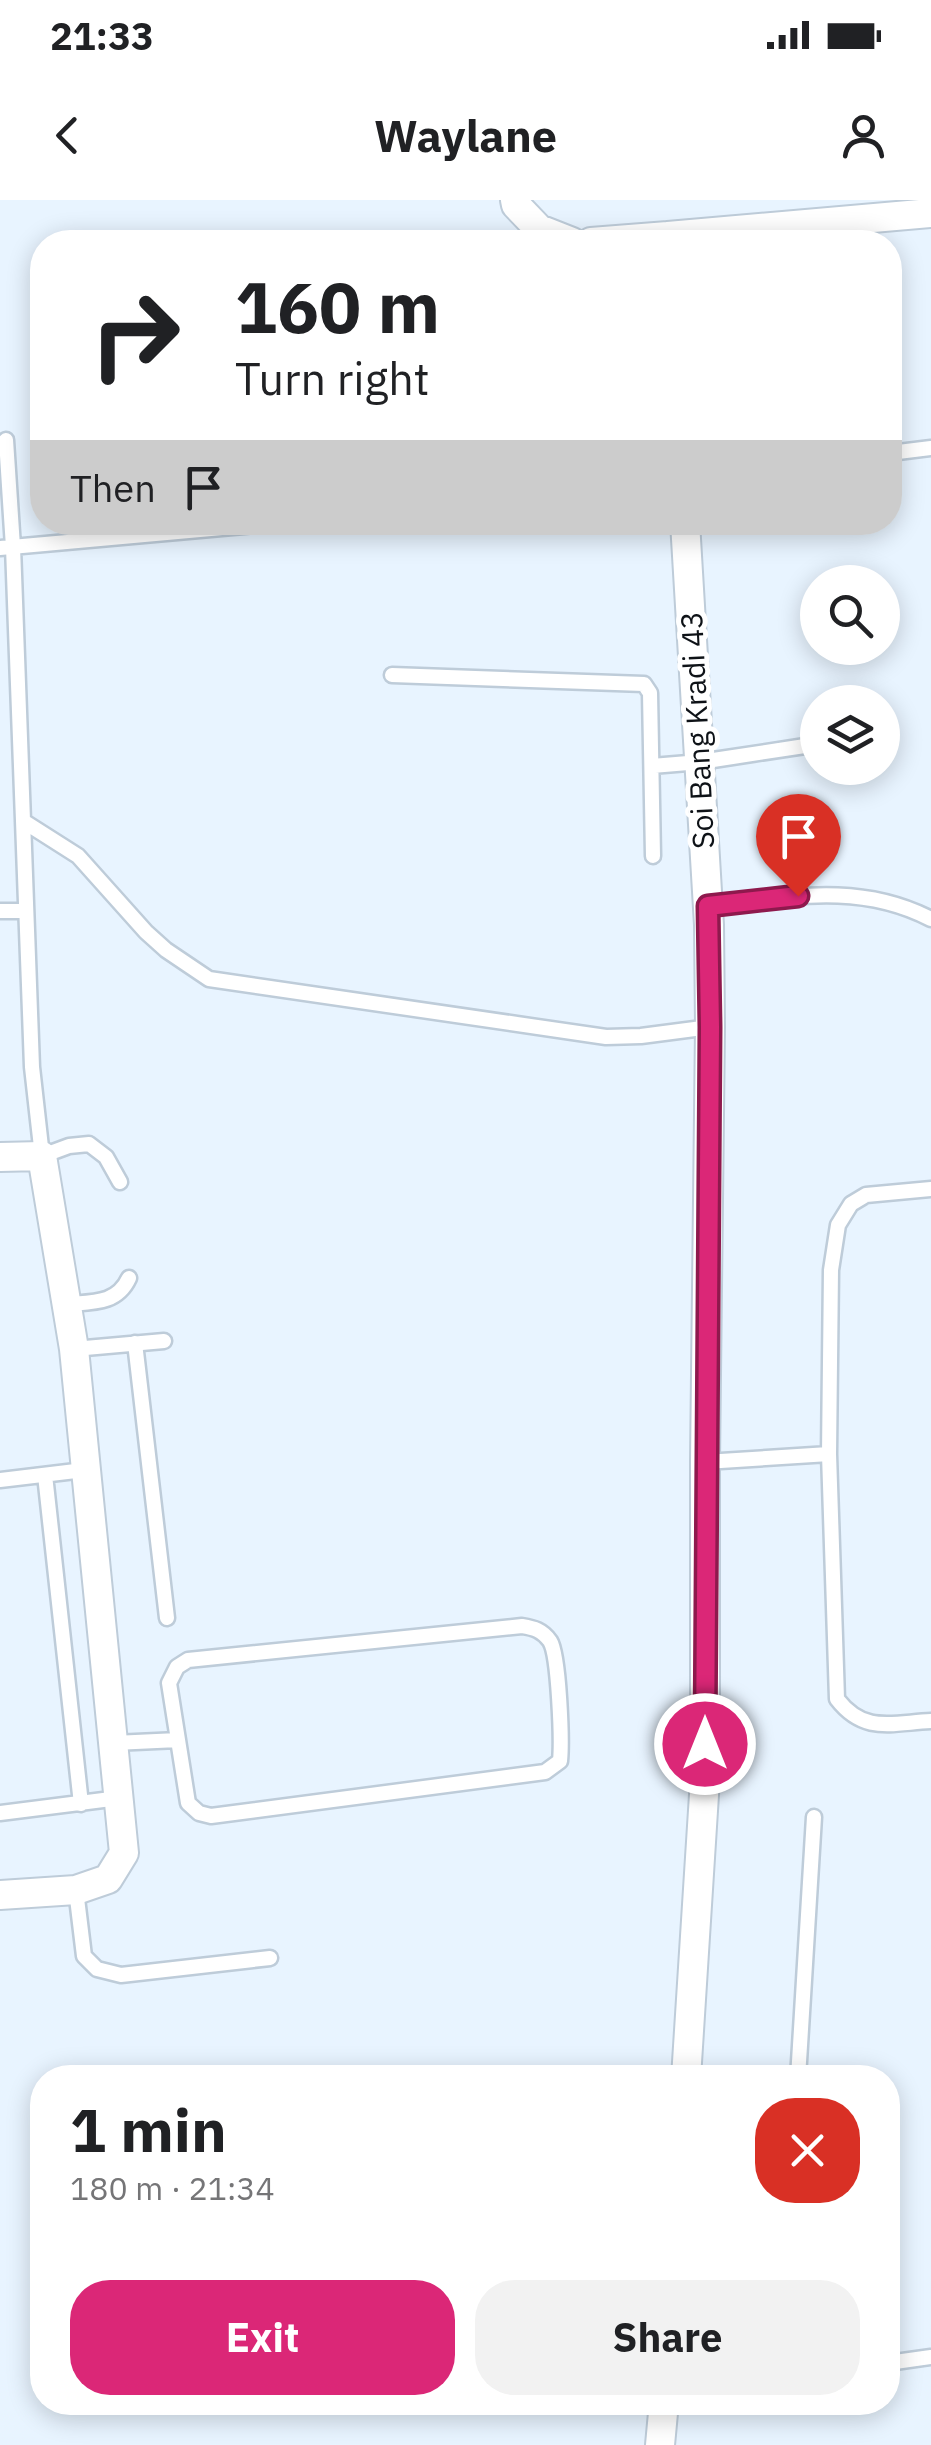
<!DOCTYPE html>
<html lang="en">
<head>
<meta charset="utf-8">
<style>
	:root { --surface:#fff; --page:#f2f2f2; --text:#202124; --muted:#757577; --accent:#db2777 }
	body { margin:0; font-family:"IBM Plex Sans",sans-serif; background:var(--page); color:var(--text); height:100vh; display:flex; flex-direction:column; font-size:38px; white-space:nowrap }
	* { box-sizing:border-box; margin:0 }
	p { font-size:32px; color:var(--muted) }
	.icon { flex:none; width:55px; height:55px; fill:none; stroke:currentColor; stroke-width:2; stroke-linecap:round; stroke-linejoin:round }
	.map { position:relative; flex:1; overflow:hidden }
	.details { position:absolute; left:30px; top:1865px; width:870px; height:350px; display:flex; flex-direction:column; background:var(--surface); border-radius:40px; box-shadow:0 5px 25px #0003 }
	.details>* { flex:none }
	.hud { position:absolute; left:30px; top:30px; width:872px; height:305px; border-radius:40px; box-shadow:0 5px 25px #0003; background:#fff; color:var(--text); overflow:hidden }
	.buttons { position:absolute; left:800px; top:365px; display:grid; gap:20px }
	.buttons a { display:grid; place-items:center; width:100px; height:100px; border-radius:50%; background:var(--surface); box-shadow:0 5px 25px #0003; font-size:50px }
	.pin { position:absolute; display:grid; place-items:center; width:85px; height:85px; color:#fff; margin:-102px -42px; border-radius:50% 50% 50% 0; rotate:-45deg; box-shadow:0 0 10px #0007 }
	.pin .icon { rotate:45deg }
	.me { position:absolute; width:110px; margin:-55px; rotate:0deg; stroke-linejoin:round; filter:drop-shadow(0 0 8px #0008) }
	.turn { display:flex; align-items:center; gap:35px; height:210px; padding:0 40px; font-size:45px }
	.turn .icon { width:130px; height:130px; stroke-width:2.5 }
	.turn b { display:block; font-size:70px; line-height:85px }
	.then { display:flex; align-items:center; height:95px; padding:0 40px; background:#0003; gap:20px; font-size:38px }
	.round { display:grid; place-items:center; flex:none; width:105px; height:105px; border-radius:40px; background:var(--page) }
	.summary { display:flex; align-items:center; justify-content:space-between; height:170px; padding:0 40px }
	h1 { font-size:60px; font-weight:700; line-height:75px }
	.primary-button { display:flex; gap:20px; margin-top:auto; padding:20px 40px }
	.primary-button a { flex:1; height:115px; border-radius:40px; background:var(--accent); color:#fff; font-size:40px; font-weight:700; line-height:115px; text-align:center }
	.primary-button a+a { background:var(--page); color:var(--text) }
	.status { display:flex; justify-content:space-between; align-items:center; height:70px; padding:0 50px; background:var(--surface); direction:ltr }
	.status svg { height:28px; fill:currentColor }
	header { display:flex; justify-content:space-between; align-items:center; height:130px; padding:0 40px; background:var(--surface); font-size:45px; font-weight:700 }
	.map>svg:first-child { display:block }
</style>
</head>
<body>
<div class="status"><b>21:33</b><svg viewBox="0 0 49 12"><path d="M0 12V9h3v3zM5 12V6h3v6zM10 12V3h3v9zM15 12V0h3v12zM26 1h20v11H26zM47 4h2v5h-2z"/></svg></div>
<header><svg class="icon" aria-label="back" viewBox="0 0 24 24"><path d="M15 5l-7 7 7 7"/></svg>Waylane<svg class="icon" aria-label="person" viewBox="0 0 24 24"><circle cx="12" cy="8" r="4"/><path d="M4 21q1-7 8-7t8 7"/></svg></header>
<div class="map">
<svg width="931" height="2245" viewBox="0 0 931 2245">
	<rect width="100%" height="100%" fill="#e8f4ff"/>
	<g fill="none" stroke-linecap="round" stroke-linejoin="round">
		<defs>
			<path id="service" d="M6,240L13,347L32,867L42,956L69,946L89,944L106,957L120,982
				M890,253L931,248
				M0,348L279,323
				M392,475L644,484L650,493L653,656
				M882,534L887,533
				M652,566L700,562L818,544
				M23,621L78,656L146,732L166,750L209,779L606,837L641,836L710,827
				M708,706C786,698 858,681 931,719
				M0,711H26
				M931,989L866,995L851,1004L838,1025L831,1070L829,1254L837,1499C864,1534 891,1523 931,1521
				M68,1104C93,1102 117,1104 129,1078
				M135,1143L167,1418
				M74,1149L164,1141
				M705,1262L829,1254
				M45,1275L81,1604
				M0,1280L84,1270
				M522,1426C534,1428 542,1430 550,1441C559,1455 562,1541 560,1561L545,1572L211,1616L199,1613L188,1603L169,1483L177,1467L188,1460Z
				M114,1543L178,1540
				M0,1613L119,1598
				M76,1690L84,1756L97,1769L121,1775L270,1758
				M798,1878L814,1617
				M888,2163L931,2157"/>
			<path id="minor" d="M515,0L516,5L539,29L572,42
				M668,36L931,13
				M591,42L668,36V42
				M685,322L709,725L710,827L705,1262V1579L686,1878
				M0,957L42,956L74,1149L124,1653L108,1679L76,1690L0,1695
				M660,2245L664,2202"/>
		</defs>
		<use href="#service" stroke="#beccd9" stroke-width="19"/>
		<use href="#minor" stroke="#beccd9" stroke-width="32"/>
		<use href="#service" stroke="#fff" stroke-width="14"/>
		<use href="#minor" stroke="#fff" stroke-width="28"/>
	</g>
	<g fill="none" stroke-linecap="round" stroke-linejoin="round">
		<defs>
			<path id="route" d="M705,1544L710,827L708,706L798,696"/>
		</defs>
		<use href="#route" stroke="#8e194d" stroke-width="25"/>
		<use href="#route" stroke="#db2777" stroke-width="18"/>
	</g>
	<g text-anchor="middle" stroke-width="10" stroke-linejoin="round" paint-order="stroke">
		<g font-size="30" fill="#0e1217" stroke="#fff">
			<text transform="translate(698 530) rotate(-93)" y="10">Soi Bang Kradi 43</text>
		</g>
	</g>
</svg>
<div class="buttons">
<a><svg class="icon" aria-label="search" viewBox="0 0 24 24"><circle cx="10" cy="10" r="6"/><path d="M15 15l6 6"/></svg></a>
<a><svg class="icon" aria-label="layers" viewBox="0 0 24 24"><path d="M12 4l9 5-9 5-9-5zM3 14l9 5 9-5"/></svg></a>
</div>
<div class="pin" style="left:798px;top:696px;background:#d93025"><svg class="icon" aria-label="arrive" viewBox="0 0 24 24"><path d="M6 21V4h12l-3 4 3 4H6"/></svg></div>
<svg class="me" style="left:705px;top:1544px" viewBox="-20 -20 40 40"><circle r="17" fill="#db2777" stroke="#fff" stroke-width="3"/><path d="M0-11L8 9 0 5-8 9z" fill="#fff"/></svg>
<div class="hud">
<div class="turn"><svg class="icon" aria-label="right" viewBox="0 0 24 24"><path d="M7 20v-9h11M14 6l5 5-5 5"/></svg><div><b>160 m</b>Turn right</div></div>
<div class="then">Then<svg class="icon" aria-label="arrive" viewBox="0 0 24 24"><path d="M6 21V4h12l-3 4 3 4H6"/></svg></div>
</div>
<section class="details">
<div class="summary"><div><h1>1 min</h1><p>180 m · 21:34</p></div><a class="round" style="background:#d93025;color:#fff"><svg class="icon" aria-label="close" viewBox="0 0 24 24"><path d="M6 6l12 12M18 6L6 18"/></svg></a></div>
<div class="primary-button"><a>Exit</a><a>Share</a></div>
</section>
</div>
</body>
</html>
